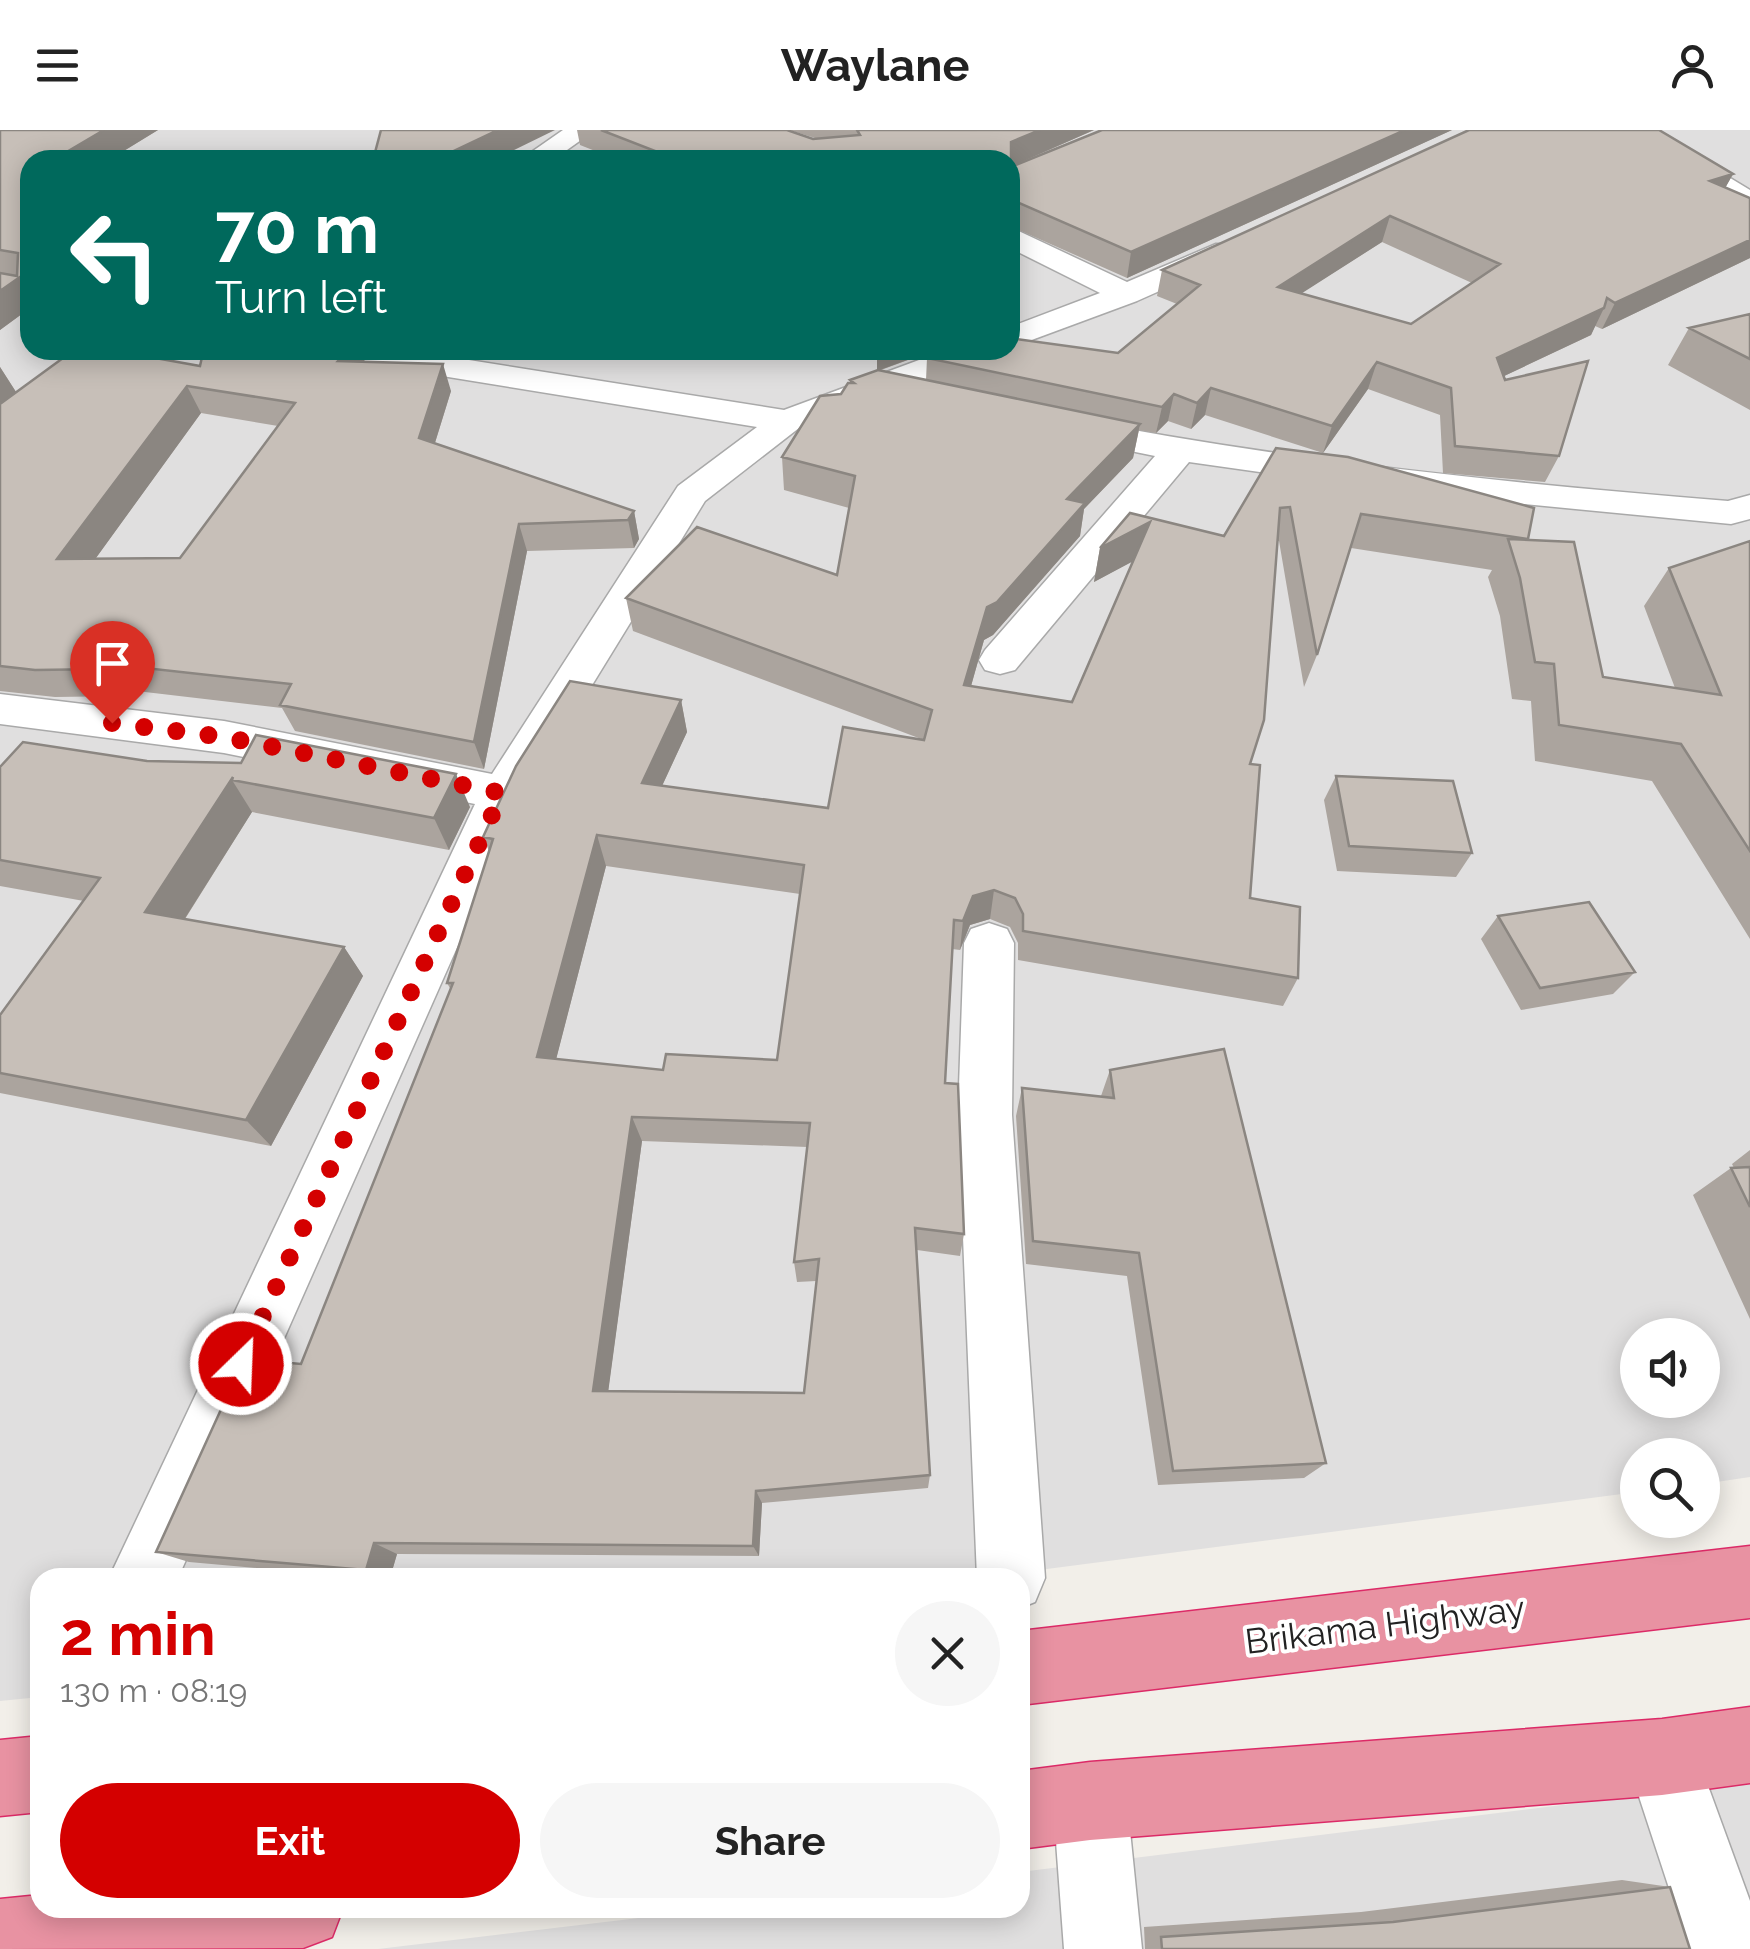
<!DOCTYPE html>
<html lang="en">
<head>
<meta charset="utf-8">
<style>
	:root { --surface:#fff; --page:#f6f6f6; --text:#222; --muted:#767676; --accent:#d40000 }
	body { margin:0; font-family:Raleway,sans-serif; background:var(--page); color:var(--text); height:100vh; display:flex; flex-direction:column; font-size:38px; white-space:nowrap }
	* { box-sizing:border-box; margin:0 }
	p { font-size:32px; color:var(--muted) }
	.icon { flex:none; width:55px; height:55px; fill:none; stroke:currentColor; stroke-width:2; stroke-linecap:round; stroke-linejoin:round }
	.map { position:relative; flex:1; overflow:hidden }
	.details { position:absolute; left:30px; top:1438px; width:1000px; height:350px; display:flex; flex-direction:column; background:var(--surface); border-radius:30px; box-shadow:0 5px 25px #0003 }
	.details>* { flex:none }
	.banner { position:absolute; left:20px; top:20px; width:1000px; height:210px; border-radius:30px; box-shadow:0 5px 25px #0003; background:#00695c; color:#fff; overflow:hidden }
	.tools { position:absolute; left:1620px; top:1188px; display:grid; gap:20px }
	.tools a { display:grid; place-items:center; width:100px; height:100px; border-radius:50%; background:var(--surface); box-shadow:0 5px 25px #0003; font-size:50px }
	.pin { position:absolute; display:grid; place-items:center; width:85px; height:85px; color:#fff; margin:-102px -42px; border-radius:50% 50% 50% 0; rotate:-45deg; box-shadow:0 0 10px #0007 }
	.pin .icon { rotate:45deg }
	.me { position:absolute; width:110px; margin:-55px; rotate:24deg; stroke-linejoin:round; filter:drop-shadow(0 0 8px #0008) }
	.turn { display:flex; align-items:center; gap:35px; height:210px; padding:0 30px; font-size:45px }
	.turn .icon { width:130px; height:130px; stroke-width:2.5 }
	.turn b { display:block; font-size:70px; line-height:85px }
	.round { display:grid; place-items:center; flex:none; width:105px; height:105px; border-radius:52px; background:var(--page) }
	.head { display:flex; align-items:center; justify-content:space-between; height:170px; padding:0 30px }
	h1 { font-size:60px; font-weight:700; line-height:75px; color:var(--accent) }
	.cta { display:flex; gap:20px; margin-top:auto; padding:20px 30px }
	.cta a { flex:1; height:115px; border-radius:60px; background:var(--accent); color:#fff; font-size:40px; font-weight:700; line-height:115px; text-align:center }
	.cta a+a { background:var(--page); color:var(--text) }
	header { display:flex; justify-content:space-between; align-items:center; height:130px; padding:0 30px; background:var(--surface); font-size:45px; font-weight:700 }
	.map>svg:first-child { display:block }
</style>
</head>
<body>
<header><svg class="icon" aria-label="menu" viewBox="0 0 24 24"><path d="M4 6h16M4 12h16M4 18h16"/></svg>Waylane<svg class="icon" aria-label="person" viewBox="0 0 24 24"><circle cx="12" cy="8" r="4"/><path d="M4 21q1-7 8-7t8 7"/></svg></header>
<div class="map">
<svg width="1750" height="1819" viewBox="0 0 1750 1819">
	<rect width="100%" height="100%" fill="#f2efe9"/>
	<path fill="#e0dfdf" fill-rule="evenodd" d="M0,0H1595L1750,89V1347L1703,1354L1702,1325H1638L1637,1362L978,1448H40V1567L0,1571ZM30,30H1010V220H30ZM1638,1205H1702V1270H1638Z
		M1657,0H1750V60Z
		M1750,1652V1819H378L723,1778H1020V1742Z"/>
	<g fill="none" stroke-linecap="round" stroke-linejoin="round">
		<defs>
			<path id="street" d="M563,0H595L553,30H520Z
				M1619,0H1651L1750,60V81L1740,78Z
				M1010,97L1127,152L1216,114H1238L1242,120L1238,126L1137,171L1010,218V197L1100,163L1010,118Z
				M326,220H406L784,280L946,220H994L989,227L799,298L705,371L524,666L178,1448H109L475,674L224,623L0,594V564L224,591L492,644L678,356L757,297L343,230L331,227Z
				M1069,288C1287,331 1507,353 1728,371L1750,365V389L1731,394L1399,362L1189,332L1015,540L1000,544L985,540L979,530L985,520L1155,326L1057,306L1051,299L1057,292Z
				M989,793L1007,799L1014,813L1012,985L1045,1448L1035,1472L1020,1478V1448H977L958,985L964,813L971,799Z
				M1662,1591L1688,1601L1750,1771V1819H1689L1626,1627L1636,1601Z
				M1090,1634L1116,1645L1127,1671L1142,1819H1064L1053,1671L1064,1645Z"/>
			<path id="highway" d="M1750,1416V1488L1020,1575V1501Z
				M1750,1577V1653L1662,1665L1090,1710L1020,1719V1641L1090,1632L1662,1589Z
				M40,1606V1682L0,1686V1610Z
				M40,1765V1778H343L332,1807L303,1818L0,1819V1769Z"/>
		</defs>
		<use href="#street" stroke="#a9a9a9" stroke-width="3"/>
		<use href="#highway" stroke="#dc2a67" stroke-width="3"/>
		<use href="#street" fill="#fff" fill-rule="evenodd"/>
		<use href="#highway" fill="#e892a2" fill-rule="evenodd"/>
	</g>
	<path fill="#aba49e" fill-rule="evenodd" d="M0,0H158L109,30H30V178L0,200Z
		M577,0H787L813,9L815,8L789,0H1094L1011,37L1102,0H1452L1127,148L1010,96V30H618L580,15Z
		M1469,0L1733,44L1725,58L1750,68V128L1602,199L1595,196L1591,205L1504,246L1559,326L1545,352L1443,343L1440,285L1368,259L1323,323L1205,285L1191,299L1168,291L1156,303L1139,300L1133,328L1084,379L1080,406L993,505L984,510L971,556L1072,572L1134,430L1094,452L1100,418L1224,406L1276,318L1527,410L1603,547L1675,558L1644,476L1669,438L1750,411V809L1652,651L1535,631L1531,571L1512,569L1500,486L1488,447L1492,440L1351,418L1317,525L1304,557L1279,411H1277L1250,634V768L1298,848L1283,876L1018,830V813L1010,797L990,789L970,795L960,820L952,819L945,953L964,1104L960,1126L917,1120L930,1345L928,1358L762,1373L759,1426L397,1424L390,1448H371L189,1432L156,1422L301,1234L451,860L447,853L489,721L483,707L681,570L687,602L662,656L828,678L924,610L633,501L626,468L837,445L849,378L784,360L782,327L841,264L850,253V250L877,240V220H935L881,240L926,250L927,228L1016,209L1118,223L1177,174L1157,166L1162,140ZM1382,112L1472,153L1411,194L1301,163ZM606,736L800,764L777,930L663,940L556,929ZM642,1011L807,1017L794,1132L797,1152L816,1151L804,1263L608,1261Z
		M1750,184V280L1668,235L1689,198Z
		M723,220H754L739,228Z
		M365,232L451,261L435,313L634,381L639,409L634,418L527,421L484,639L295,601L282,578L128,560L125,566L55,567L0,561V237L16,262L200,236ZM201,283L278,296L180,428L95,429Z
		M147,631L470,677L449,720L252,682L185,789L344,817L363,846L271,1016L0,963V885L84,771L0,756V637Z
		M1336,646L1472,723L1456,747L1337,741L1324,670Z
		M1498,786L1635,842L1613,864L1521,880L1481,809Z
		M1110,940L1326,1333L1304,1348L1158,1355L1127,1146L1026,1134L1016,986L1022,958L1101,966Z
		M1750,1020V1189L1693,1065L1731,1038H1734L1732,1034Z
		M1622,1750L1670,1757L1690,1819H1145L1144,1797L1361,1782Z"/>
	<path fill="#8b8681" d="M104,0H158L109,30H53Z
		M498,0H555L494,30H435Z
		M1040,0H1094L1010,37L1011,12Z
		M1405,0H1452L1127,148L1131,122Z
		M1733,44L1719,69L1710,51Z
		M1390,86L1382,112L1271,183L1278,157Z
		M1750,110V128L1602,199L1615,173Z
		M30,140V178L0,200V161Z
		M1604,178L1591,205L1485,255L1497,228Z
		M348,220H361L367,238L338,231Z
		M738,220H754L739,228Z
		M877,220H935L877,241Z
		M1377,232L1368,259L1323,323L1332,296Z
		M443,234L451,261L428,335L419,308Z
		M0,237L16,262L0,275Z
		M187,256L201,283L75,457L57,429Z
		M1211,258L1205,285L1191,299L1197,273Z
		M1174,264L1168,291L1156,303L1162,277Z
		M1140,294L1133,328L1084,379L1080,406L993,505L984,510L962,588L964,555L987,477L1067,369Z
		M634,381L639,409L634,418L628,390Z
		M1150,392L1143,426L1094,452L1100,418Z
		M519,394L527,421L484,639L474,612Z
		M109,534L128,560L125,566L106,539Z
		M681,570L687,602L649,684L642,653Z
		M456,644L470,677L449,720L434,688Z
		M232,650L252,682L170,812L145,782Z
		M597,705L606,736L550,953L537,927Z
		M994,760L990,789L970,795L960,820L963,791L973,766Z
		M344,817L363,846L271,1016L246,990Z
		M632,987L642,1011L606,1278L593,1261Z
		M756,1361L762,1373L759,1426L753,1416Z
		M374,1413L397,1424L390,1448H386L366,1440Z"/>
	<path fill="#c7bfb8" stroke="#8b8681" stroke-width="2.5" fill-rule="evenodd" d="M0,0H104L53,30H30V140L0,161V143L17,146L18,123L0,120Z
		M381,0H498L435,30H373Z
		M601,0H787L813,9L860,5L857,0H1040L1011,12V37L1102,0H1405L1131,122L1010,69V30H919L906,24L895,30H678Z
		M1469,0H1659L1733,44L1710,51L1750,68V110L1615,173L1607,168L1604,178L1497,228L1505,250L1588,231L1559,326L1455,316L1451,258L1377,232L1332,296L1211,258L1197,273L1174,264L1162,277L927,228L950,220H1010V205L1016,209L1118,223L1200,155L1162,140ZM1390,86L1500,134L1411,194L1278,157Z
		M1750,184V229L1689,198Z
		M74,220H111L200,236L202,227H208L214,220H348L338,231L443,234L419,308L634,381L628,390L519,394L474,612L280,575L291,554L109,534L106,539L35,540L0,536V274ZM187,256L295,273L180,428L57,429Z
		M878,240L1140,294L1067,369L1085,373L997,472L987,477L964,555L1072,572L1150,392L1100,418L1130,383L1224,406L1276,318L1348,327L1534,378L1528,409L1361,384L1317,525L1290,377L1280,378L1264,590L1250,634L1260,635L1250,768L1300,777L1298,848L1023,801V784L1015,768L994,760L973,766L963,791L954,790L945,953L958,954L964,1104L915,1098L930,1345L756,1361L753,1416L374,1413L366,1440L156,1422L244,1229L301,1234L453,853H447L493,709L483,707L516,636L570,551L681,570L642,653L828,678L843,597L924,610L932,580L626,468L697,397L837,445L855,346L782,327L820,266L841,264L848,253H854L850,250ZM597,705L804,735L777,930L666,924L663,940L537,927ZM632,987L810,993L794,1132L819,1129L804,1263L593,1261Z
		M1508,409L1574,412L1603,547L1721,565L1669,438L1750,411V721L1681,614L1559,595L1554,534L1535,532L1520,448Z
		M256,605L456,644L434,688L232,650L233,647L145,782L344,817L246,990L0,943V885L100,748L0,730V637L23,612L147,631L241,633Z
		M1336,646L1453,651L1472,723L1349,716Z
		M1589,772L1635,842L1540,858L1498,786Z
		M1224,919L1326,1333L1173,1341L1139,1123L1033,1111L1022,958L1114,968L1110,940Z
		M1750,1037V1077L1731,1038Z
		M1670,1757L1690,1819H1162L1161,1807L1393,1792Z"/>
	<g fill="none" stroke-linecap="round" stroke-linejoin="round">
		<path stroke="#d40000" stroke-width="18" stroke-dasharray="0 32.4" d="M112,593L224,607L502,663L241,1234"/>
	</g>
	<g text-anchor="middle" stroke-width="8" stroke-linejoin="round" paint-order="stroke">
		<g font-size="35" fill="#222" stroke="#fff">
			<text transform="translate(1385 1495) rotate(-7)" y="12">Brikama Highway</text>
		</g>
	</g>
</svg>
<div class="tools">
<a><svg class="icon" aria-label="sound" viewBox="0 0 24 24"><path d="M4 9h4l5-4v14l-5-4H4zM17 9q2 3 0 6"/></svg></a>
<a><svg class="icon" aria-label="search" viewBox="0 0 24 24"><circle cx="10" cy="10" r="6"/><path d="M15 15l6 6"/></svg></a>
</div>
<div class="pin" style="left:112px;top:593px;background:#d93025"><svg class="icon" aria-label="arrive" viewBox="0 0 24 24"><path d="M6 21V4h12l-3 4 3 4H6"/></svg></div>
<svg class="me" style="left:241px;top:1234px" viewBox="-20 -20 40 40"><circle r="17" fill="#d40000" stroke="#fff" stroke-width="3"/><path d="M0-11L8 9 0 5-8 9z" fill="#fff"/></svg>
<div class="banner">
<div class="turn"><svg class="icon" aria-label="left" viewBox="0 0 24 24"><path d="M17 20v-9H6M10 6l-5 5 5 5"/></svg><div><b>70 m</b>Turn left</div></div>
</div>
<section class="details">
<div class="head"><div><h1>2 min</h1><p>130 m · 08:19</p></div><a class="round"><svg class="icon" aria-label="close" viewBox="0 0 24 24"><path d="M6 6l12 12M18 6L6 18"/></svg></a></div>
<div class="cta"><a>Exit</a><a>Share</a></div>
</section>
</div>
</body>
</html>
